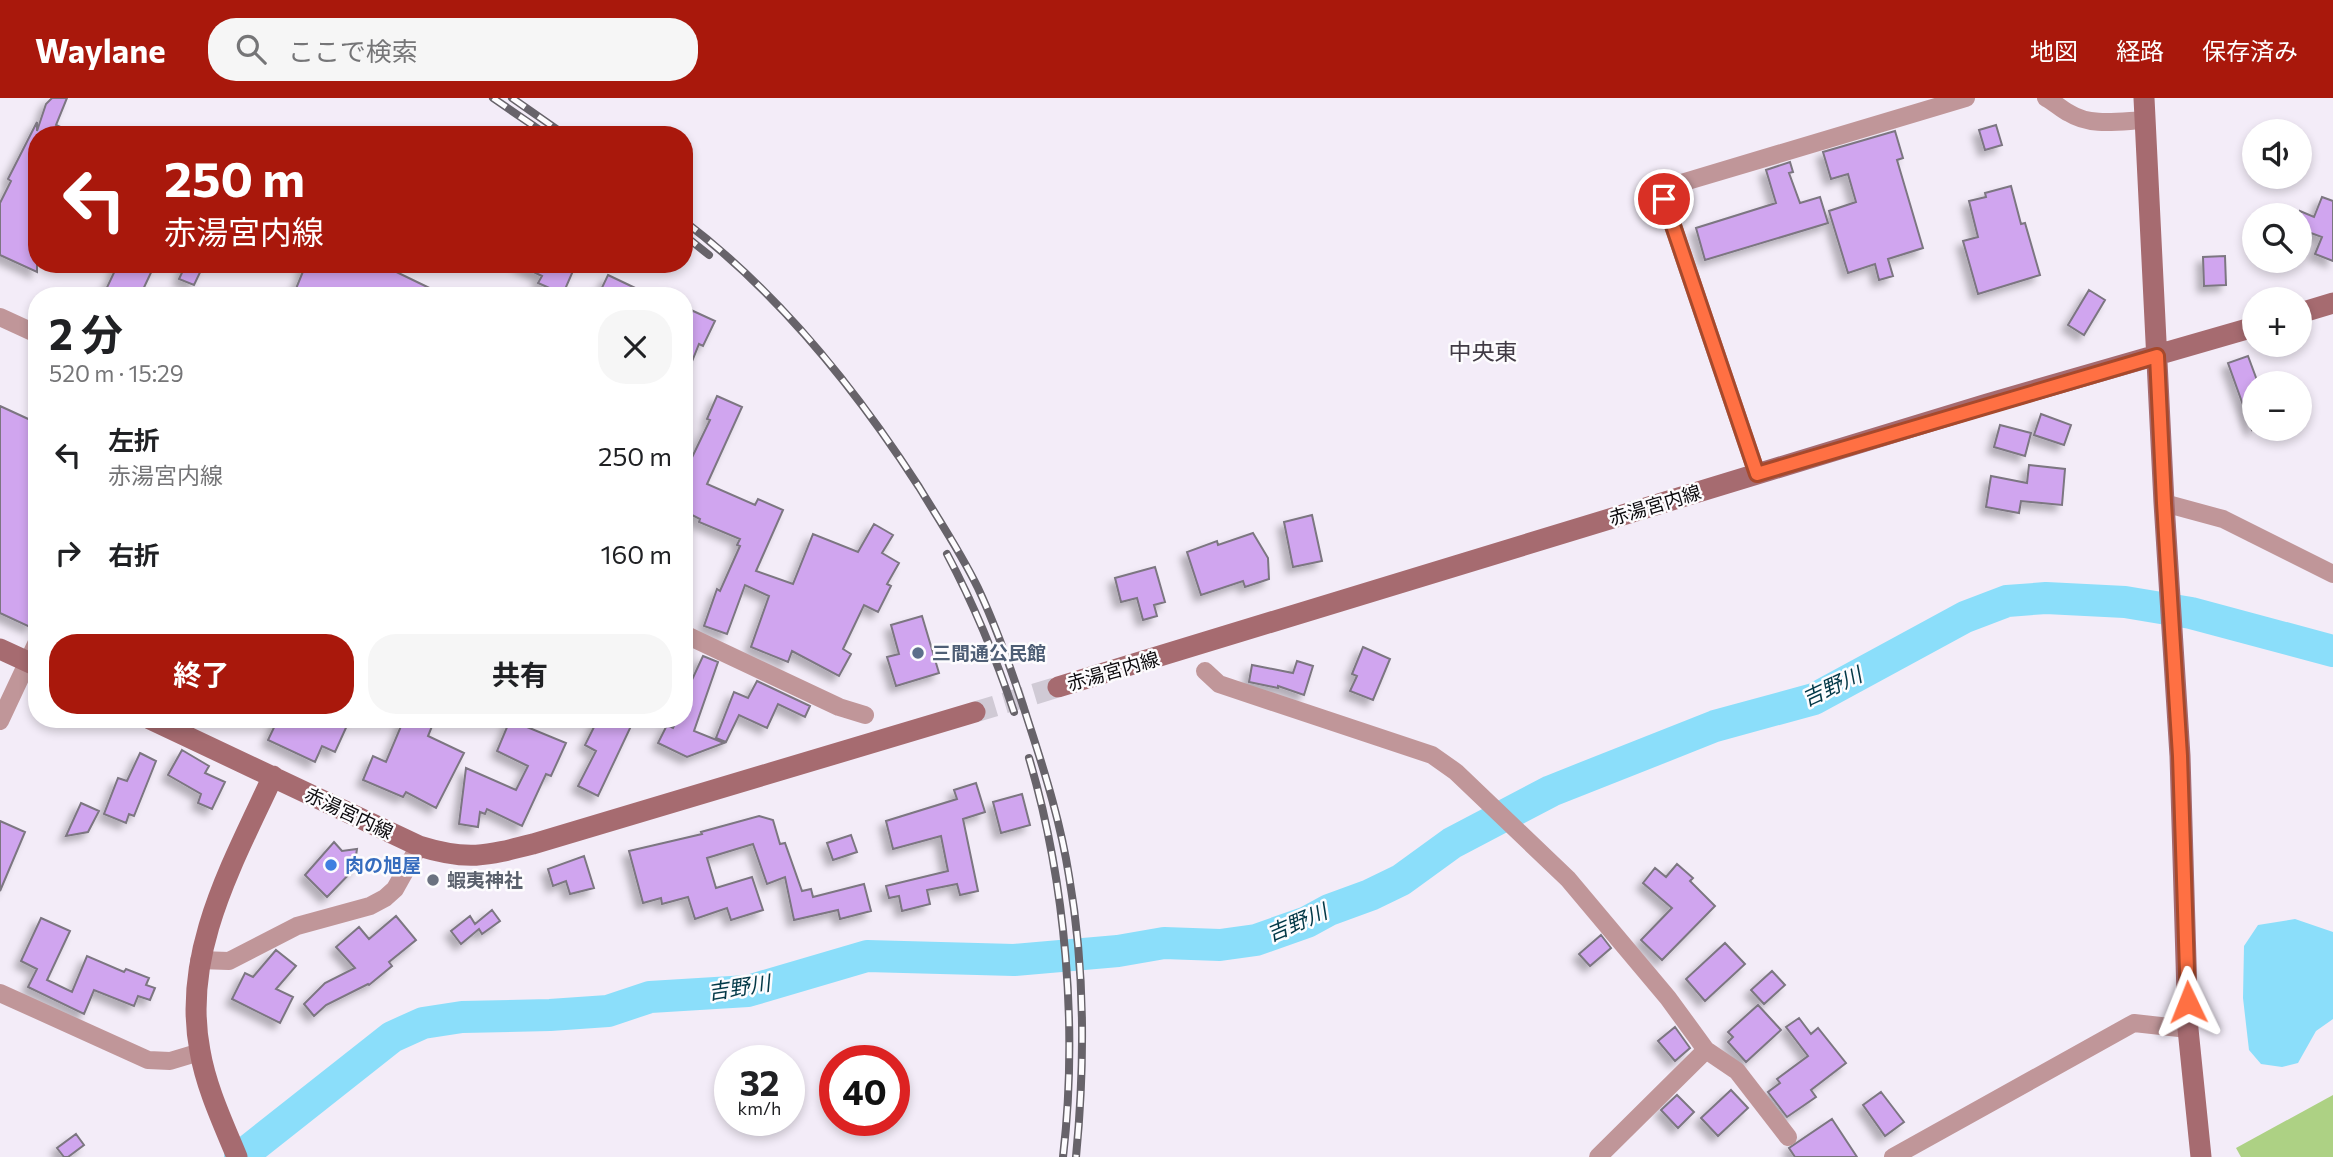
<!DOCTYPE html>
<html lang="ja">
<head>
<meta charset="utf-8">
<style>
	:root { --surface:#fff; --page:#f6f6f6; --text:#202124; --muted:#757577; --accent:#a9180c }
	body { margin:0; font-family:Commissioner,"Noto Sans JP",sans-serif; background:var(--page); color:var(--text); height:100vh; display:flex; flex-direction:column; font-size:26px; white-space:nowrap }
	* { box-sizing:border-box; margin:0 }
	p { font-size:23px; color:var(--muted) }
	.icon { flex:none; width:38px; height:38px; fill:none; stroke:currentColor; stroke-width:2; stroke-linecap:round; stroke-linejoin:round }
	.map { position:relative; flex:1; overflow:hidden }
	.side { position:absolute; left:28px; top:189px; width:665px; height:441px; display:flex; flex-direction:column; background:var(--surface); border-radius:28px; box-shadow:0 4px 10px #0003 }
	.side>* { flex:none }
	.banner { position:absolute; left:28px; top:28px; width:665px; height:147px; border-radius:28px; box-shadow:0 4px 10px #0003; background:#a9180c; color:#fff; overflow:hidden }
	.controls { position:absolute; left:2242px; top:21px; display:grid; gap:14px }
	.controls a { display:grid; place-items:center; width:70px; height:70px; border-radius:50%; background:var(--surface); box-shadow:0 4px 10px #0003; font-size:35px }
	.speed { position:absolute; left:714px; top:947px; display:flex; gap:14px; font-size:35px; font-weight:700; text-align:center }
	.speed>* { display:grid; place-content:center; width:91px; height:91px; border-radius:50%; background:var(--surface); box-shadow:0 4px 10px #0003; line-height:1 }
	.speed small { font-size:18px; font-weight:400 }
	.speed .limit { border:10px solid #d22; background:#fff; color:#111 }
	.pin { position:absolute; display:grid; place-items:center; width:60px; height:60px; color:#fff; margin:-30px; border:4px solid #fff; border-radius:50%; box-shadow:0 2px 7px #0007 }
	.me { position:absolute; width:77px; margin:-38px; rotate:358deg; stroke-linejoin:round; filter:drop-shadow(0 0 5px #0008) }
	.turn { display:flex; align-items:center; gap:24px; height:147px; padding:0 21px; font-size:32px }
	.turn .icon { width:91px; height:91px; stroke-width:2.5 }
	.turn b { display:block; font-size:49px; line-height:60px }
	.round { display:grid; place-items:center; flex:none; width:74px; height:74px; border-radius:28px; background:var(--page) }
	.head { display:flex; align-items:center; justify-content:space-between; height:119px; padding:0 21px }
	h1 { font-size:42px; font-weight:700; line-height:52px }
	.cta { display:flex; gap:14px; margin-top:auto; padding:14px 21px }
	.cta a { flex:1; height:80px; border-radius:28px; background:var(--accent); color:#fff; font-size:28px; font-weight:700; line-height:80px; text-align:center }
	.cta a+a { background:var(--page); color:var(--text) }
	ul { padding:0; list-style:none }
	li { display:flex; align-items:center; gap:21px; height:98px; padding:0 21px }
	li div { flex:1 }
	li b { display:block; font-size:26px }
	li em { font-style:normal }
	header { display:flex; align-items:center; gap:42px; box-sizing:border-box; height:98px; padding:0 35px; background:var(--accent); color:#fff }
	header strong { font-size:33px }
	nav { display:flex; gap:38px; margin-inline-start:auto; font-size:24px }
	.search { width:490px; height:63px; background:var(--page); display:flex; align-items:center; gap:18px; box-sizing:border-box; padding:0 24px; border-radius:28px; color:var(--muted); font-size:26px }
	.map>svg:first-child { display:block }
</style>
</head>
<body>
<header>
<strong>Waylane</strong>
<div class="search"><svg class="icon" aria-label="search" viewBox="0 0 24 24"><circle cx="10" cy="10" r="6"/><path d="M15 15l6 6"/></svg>ここで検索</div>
<nav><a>地図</a><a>経路</a><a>保存済み</a></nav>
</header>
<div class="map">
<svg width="2333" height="1059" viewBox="0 0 2333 1059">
	<defs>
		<filter id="shadow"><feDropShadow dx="-6" dy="6" stdDeviation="3.5" flood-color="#0004"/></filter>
	</defs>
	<rect width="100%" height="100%" fill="#f3ecf8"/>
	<path fill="#add184" d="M2333,997V1059H2241L2236,1050Z"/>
	<path fill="#8bdefa" d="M2295,821L2333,834V921L2316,933L2298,965L2282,969L2261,966L2249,952L2243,900L2244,848L2258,827Z"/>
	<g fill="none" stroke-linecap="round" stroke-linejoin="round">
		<path stroke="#8bdefa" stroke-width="32" d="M240,1059L392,939L423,925L462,919L550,917L608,913L650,899L748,893L867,858L1014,862L1118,853L1164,845L1220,847L1256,842L1307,824L1329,812L1370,797L1401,782L1452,745L1551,693L1715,628L1814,601L1965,519L2007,503L2046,500L2125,504L2191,515L2333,553"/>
	</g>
	<path fill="#d0a5ef" stroke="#7c7681" stroke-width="2" filter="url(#shadow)" d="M52,0H67L56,27L78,37H37V174L0,157V105L11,83L8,81L37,24V33L46,6Z
		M1996,27L2002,47L1985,52L1979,32Z
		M1895,33L1903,60L1897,62L1923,150L1888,161L1893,178L1879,182L1875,166L1848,175L1829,113L1856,104L1848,76L1831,81L1823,54Z
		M1790,64L1793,74L1789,75L1800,105L1820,99L1828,125L1705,162L1696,130L1776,105L1766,72Z
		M2011,88L2021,126L2025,125L2040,177L1978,196L1963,143L1978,139L1969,103L1986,99L1985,95Z
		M2322,99L2333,103V163L2315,156L2322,139L2300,131V113L2314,119Z
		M2225,158L2226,187L2204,188L2203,159Z
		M118,166H155L140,198H103Z
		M186,166H204L194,187L179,181Z
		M306,166H380L446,198H293Z
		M517,166H576L563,196L538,185L542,178Z
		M608,177L652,198H598Z
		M2089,192L2105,202L2084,237L2068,227Z
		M691,212L715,223L703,248L699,246L685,281L684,227Z
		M2248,258L2258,285H2254V331L2252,332L2228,265Z
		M717,298L742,309L707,386L755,407L758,401L783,412L756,473L793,486L813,436L858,454L874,426L893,437L882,455L899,465L887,486L891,488L878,514L864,507L843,551L851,556L839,578L792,553L788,564L751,549L769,498L745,487L727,536L704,528L717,491L720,493L740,448L737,447L740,441L699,424L700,421L684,413V376L710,322L707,321Z
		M0,308L37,325V514L30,529L0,515Z
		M2041,316L2071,327L2064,347L2034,337Z
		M2000,327L2031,335L2025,358L1994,349Z
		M2029,367L2065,371L2062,407L2021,403L2019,415L1986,409L1991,378L2027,385Z
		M1312,417L1322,463L1293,469L1284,424Z
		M1253,435L1268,460L1269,481L1245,489L1243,483L1201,497L1187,454L1217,443L1218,447Z
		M1155,469L1165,504L1154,507L1157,518L1143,522L1137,500L1121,504L1115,480Z
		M922,518L939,575L896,588L887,559L899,556L891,527Z
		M1363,549L1390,561L1373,602L1350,593L1357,578L1352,576Z
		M703,558L718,564L694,633L724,645L687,659L658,645L667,627L673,630L677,621H684V599Z
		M1297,563L1313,568L1304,597L1278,588V590L1249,584L1252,567L1293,575Z
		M757,583L810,608L805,619L778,606L767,630L739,617L726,644L716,640L734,594L748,600Z
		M278,621H350L335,654L322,648L315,664L268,642Z
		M404,621H435L428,638L464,655L436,710L406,694L403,699L363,682L373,658L386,664Z
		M598,621H621L632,626L598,698L578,688L596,653L585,647Z
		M510,622L566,645L551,678L546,676L522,728L487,711L485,716L480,714L478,729L459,726L466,670L516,692L528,668L497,653Z
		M182,652L209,668L205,675L225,684L212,711L198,705L201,696L168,677Z
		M140,655L156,663L134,718L129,716L126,725L104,716L118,680L127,683Z
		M976,685L985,714L963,721L978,793L960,797L957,786L927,792L930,806L902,813L899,798L889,800L886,788L948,773L941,738L893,751L886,723L957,701L954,692Z
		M1022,696L1030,727L1001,735L993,704Z
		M81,705L99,713L88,734L66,738Z
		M759,718L773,722L780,746L785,745L802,793L811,791L813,799L864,786L871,813L840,821L838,812L794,822L785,779L767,786L753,746L707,760L716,790L752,779L763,812L731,822L727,810L695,821L688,799L662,806L661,800L643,805L629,753L702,736L701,734Z
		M0,723L25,734L0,793Z
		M851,737L857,754L833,762L827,745Z
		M334,744L342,753L357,751L355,764L358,767L327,799L305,777Z
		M584,758L594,790L570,796L566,783L553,788L548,771Z
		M1677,766L1693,780L1690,783L1715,808L1662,862L1641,842L1672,810L1643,785L1655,770L1666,779Z
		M492,812L500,823L482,836L479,831L461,846L451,833L470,818L475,826Z
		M396,818L416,842L389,864L392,868L369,887L368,886L326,907L314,918L304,906L325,885L355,870L336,849L359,829L369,841Z
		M41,820L70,833L47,882L72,894L87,858L124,874L126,871L149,880L146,887L155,890L150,902L138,898L134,908L94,892L84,916L28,889L37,871L21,863Z
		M1601,837L1611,850L1590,868L1579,856Z
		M1725,845L1745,866L1705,903L1686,881Z
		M276,852L296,868L276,891L293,899L280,925L232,901L245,875L253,879Z
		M1772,873L1785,887L1764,906L1751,892Z
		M1758,907L1781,932L1746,964L1728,944L1733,939L1728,934Z
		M1799,920L1811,936L1818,930L1846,965L1811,992L1816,999L1787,1019L1768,994L1780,985L1777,981L1808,958L1786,929Z
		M1675,929L1690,950L1675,963L1658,943Z
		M1731,992L1748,1010L1718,1038L1701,1020Z
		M1881,994L1904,1024L1885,1038L1863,1007Z
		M1677,997L1694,1014L1678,1030L1661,1012Z
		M1832,1021L1857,1059H1795L1789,1050Z
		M76,1036L84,1047L68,1059H64L57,1050Z"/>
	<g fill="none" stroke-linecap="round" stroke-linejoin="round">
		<path stroke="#d0cad5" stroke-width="21" stroke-dasharray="21 10" stroke-linecap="butt" d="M975,614L1058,589"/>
		<path stroke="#c09699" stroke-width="18" d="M2046,0C2054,4 2061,11 2069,15C2091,29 2120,23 2145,22
			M1661,91L1966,0
			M1664,101L1757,376
			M0,219L37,236
			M2164,405L2223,421L2333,476
			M684,536L839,609L865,617
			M1205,573L1219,586L1432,657L1456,674L1568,781L1668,900L1706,952L1598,1059
			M0,623L37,544
			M199,862L229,863L297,828L370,808L385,800L395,791L419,748
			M0,895L148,962L170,963L200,954
			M1706,952L1737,973L1788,1039
			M1893,1059L2134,925L2188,931"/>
		<path stroke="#a66b70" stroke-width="21" d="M2144,0L2164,405L2180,658L2188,931L2201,1059
			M2300,215L2333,205
			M0,551L37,568
			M1058,589L1987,306L2254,229
			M150,621L419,748C467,763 486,758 533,746L975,614
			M237,1059C223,1025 206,989 200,953C181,855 233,765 273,678"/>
		<defs>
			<path id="rail" d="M493,0L547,37
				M512,0L565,37
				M684,123C779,195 855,290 919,389C939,422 961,455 978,490C999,535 1015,582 1030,629C1046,678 1061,727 1069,778C1085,870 1085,966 1076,1059
				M684,137L709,157
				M947,456C974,507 996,560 1014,614
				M1029,660C1066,785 1078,930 1063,1059"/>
		</defs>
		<use href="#rail" stroke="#67636a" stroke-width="8"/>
		<use href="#rail" stroke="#fdfcfe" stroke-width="5" stroke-dasharray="16" stroke-linecap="butt"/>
	</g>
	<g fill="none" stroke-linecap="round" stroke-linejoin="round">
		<defs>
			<path id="route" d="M1664,101L1757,376L2157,258L2164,405L2180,658L2188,904"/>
		</defs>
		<use href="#route" stroke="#a6492c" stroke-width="18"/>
		<use href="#route" stroke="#ff7043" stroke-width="12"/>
	</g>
	<circle fill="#5c6f8a" stroke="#fdfcfe" stroke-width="2.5" cx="918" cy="555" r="7"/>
	<circle fill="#3f7fe0" stroke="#fdfcfe" stroke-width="2.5" cx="331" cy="767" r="7"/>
	<circle fill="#6b7280" stroke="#fdfcfe" stroke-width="2.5" cx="433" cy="782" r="7"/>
	<g text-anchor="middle" stroke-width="5" stroke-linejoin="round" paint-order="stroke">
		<g font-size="19" fill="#0d0b0e" stroke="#fdfcfe">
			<text transform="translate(1655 407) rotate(-17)" y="7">赤湯宮内線</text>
			<text transform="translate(1113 573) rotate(-16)" y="7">赤湯宮内線</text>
			<text transform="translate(349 715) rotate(25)" y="7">赤湯宮内線</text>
		</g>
		<g font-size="19" font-weight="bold" fill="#4e5e75" stroke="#fdfcfe" text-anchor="start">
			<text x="932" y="562">三間通公民館</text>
		</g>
		<g font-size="19" font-weight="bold" fill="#366cbe" stroke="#fdfcfe" text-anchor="start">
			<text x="345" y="774">肉の旭屋</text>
		</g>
		<g font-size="19" font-weight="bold" fill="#5b616d" stroke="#fdfcfe" text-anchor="start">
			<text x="447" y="789">蝦夷神社</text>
		</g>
		<g font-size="21" font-style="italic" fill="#023847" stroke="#fdfcfe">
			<text transform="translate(1832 589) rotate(-25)" y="7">吉野川</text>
			<text transform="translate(1297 825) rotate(-23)" y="7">吉野川</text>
			<text transform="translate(739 890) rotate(-9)" y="7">吉野川</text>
		</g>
		<g font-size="23" fill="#413b45" stroke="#fdfcfe">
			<text x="1483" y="262">中央東</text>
		</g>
	</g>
</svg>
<div class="controls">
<a><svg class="icon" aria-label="sound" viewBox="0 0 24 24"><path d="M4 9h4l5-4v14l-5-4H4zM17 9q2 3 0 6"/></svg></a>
<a><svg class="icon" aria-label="search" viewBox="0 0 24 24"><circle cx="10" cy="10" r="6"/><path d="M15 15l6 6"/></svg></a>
<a>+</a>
<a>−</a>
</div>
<div class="speed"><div>32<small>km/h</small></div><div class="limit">40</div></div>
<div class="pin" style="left:1664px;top:101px;background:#d93025"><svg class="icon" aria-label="arrive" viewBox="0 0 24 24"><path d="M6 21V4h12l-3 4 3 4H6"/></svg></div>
<svg class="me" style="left:2188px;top:904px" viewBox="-20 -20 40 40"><path d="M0-17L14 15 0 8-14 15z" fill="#ff7043" stroke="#fff" stroke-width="4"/></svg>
<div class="banner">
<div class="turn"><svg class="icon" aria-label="left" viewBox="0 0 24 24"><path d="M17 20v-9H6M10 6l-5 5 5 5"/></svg><div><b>250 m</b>赤湯宮内線</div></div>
</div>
<section class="side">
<div class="head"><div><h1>2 分</h1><p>520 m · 15:29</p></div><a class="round"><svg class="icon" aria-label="close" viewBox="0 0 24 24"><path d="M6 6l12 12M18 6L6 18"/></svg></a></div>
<ul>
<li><svg class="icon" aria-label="left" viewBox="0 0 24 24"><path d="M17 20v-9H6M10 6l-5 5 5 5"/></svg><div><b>左折</b><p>赤湯宮内線</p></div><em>250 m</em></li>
<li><svg class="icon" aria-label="right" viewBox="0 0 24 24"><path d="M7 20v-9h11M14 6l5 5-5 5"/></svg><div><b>右折</b></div><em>160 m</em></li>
</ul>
<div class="cta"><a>終了</a><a>共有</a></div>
</section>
</div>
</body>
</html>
